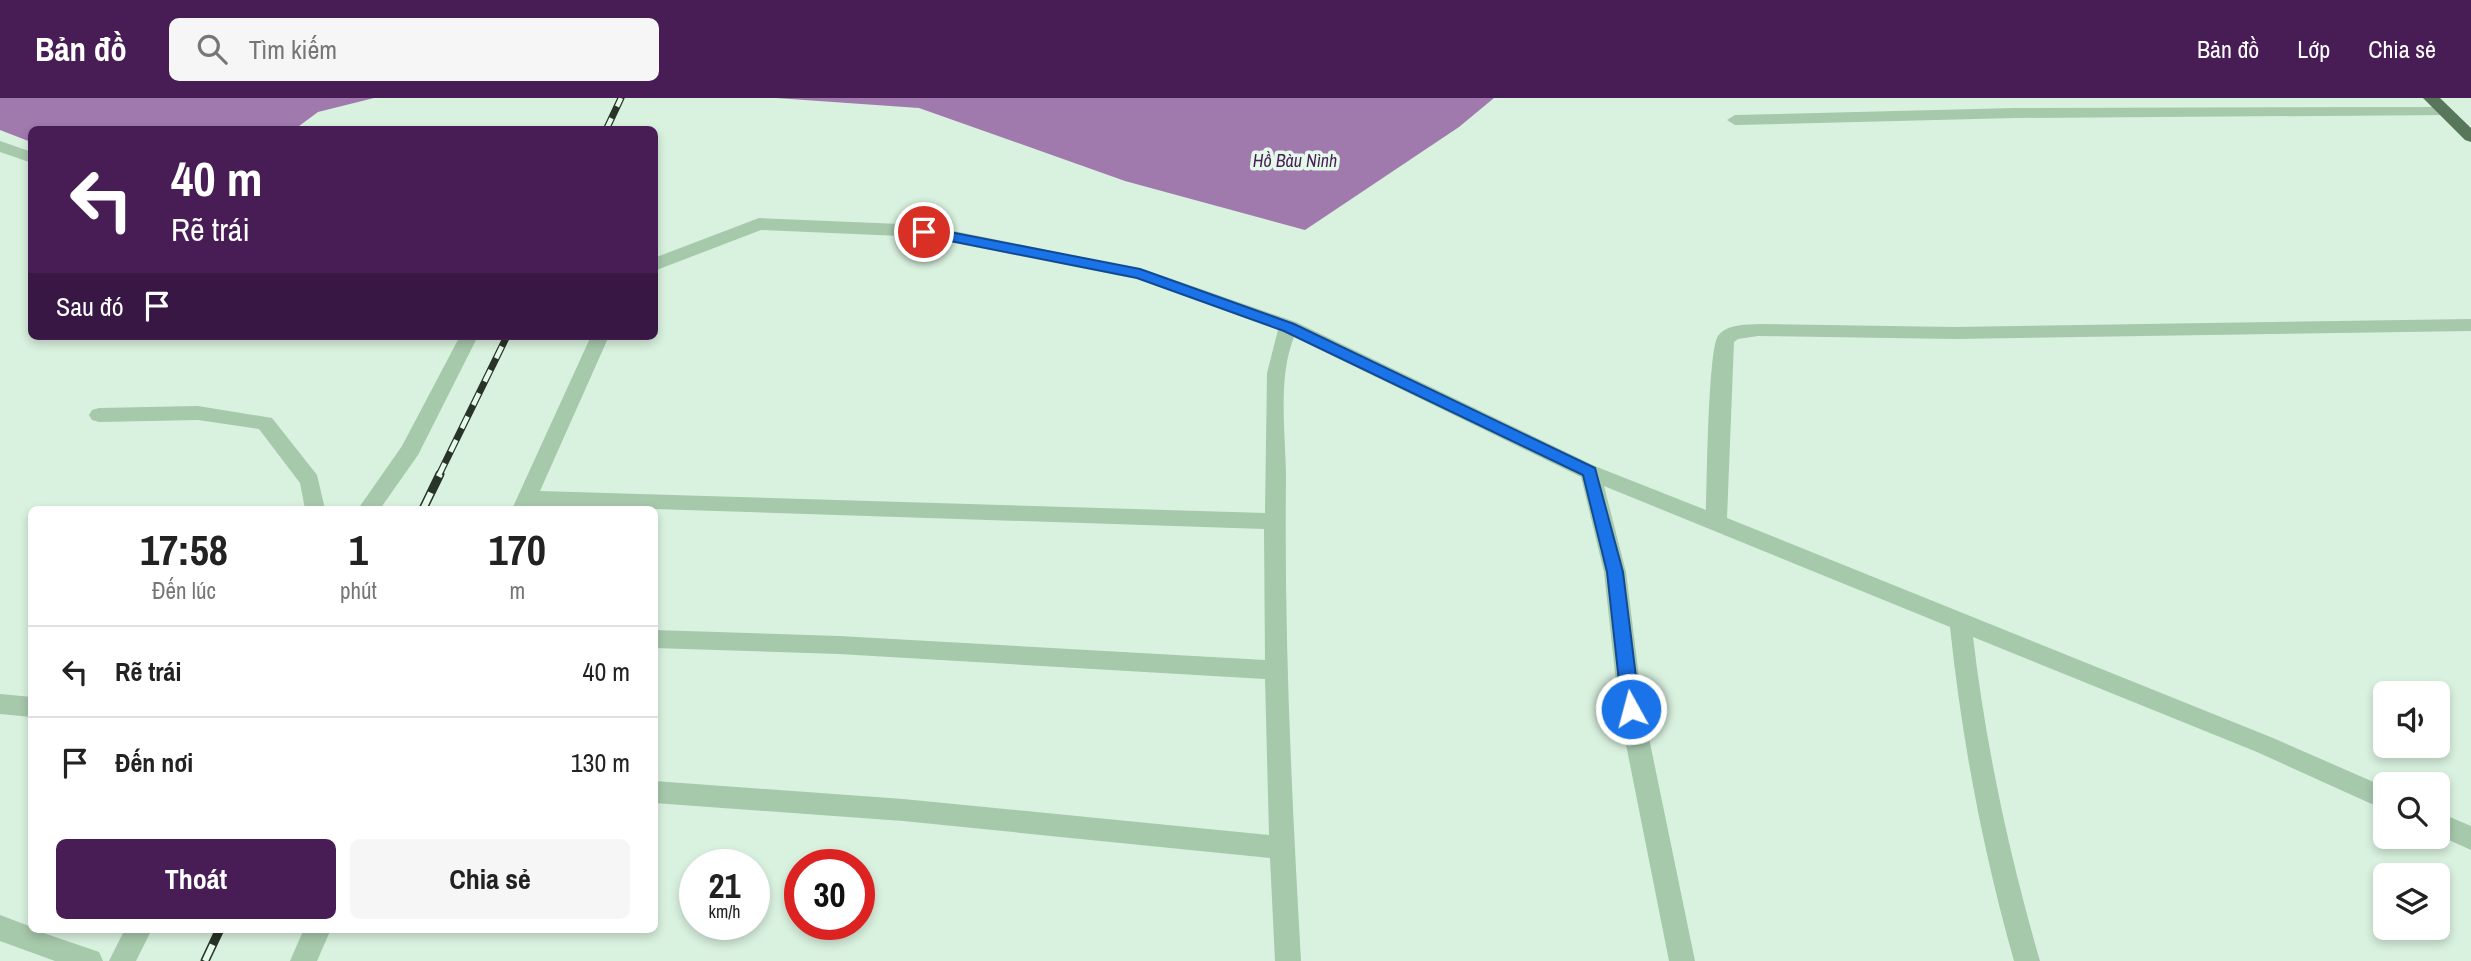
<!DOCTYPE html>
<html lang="vi">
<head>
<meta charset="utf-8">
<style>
	:root { --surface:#fff; --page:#f6f6f6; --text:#222; --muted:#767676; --line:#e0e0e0; --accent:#481d55 }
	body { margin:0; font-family:"Archivo Narrow",sans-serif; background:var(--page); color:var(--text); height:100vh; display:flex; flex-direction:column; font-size:26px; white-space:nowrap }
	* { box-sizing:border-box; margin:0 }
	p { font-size:23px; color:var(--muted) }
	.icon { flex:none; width:38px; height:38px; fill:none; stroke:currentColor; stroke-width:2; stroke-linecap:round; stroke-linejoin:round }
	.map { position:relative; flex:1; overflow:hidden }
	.drawer { position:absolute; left:28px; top:408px; width:630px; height:427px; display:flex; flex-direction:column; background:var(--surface); border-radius:10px; box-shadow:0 4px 10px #0003 }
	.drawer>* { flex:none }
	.guide { position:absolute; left:28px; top:28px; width:630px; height:214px; border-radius:10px; box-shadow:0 4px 10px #0003; background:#481d55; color:#fff; overflow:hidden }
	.tools { position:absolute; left:2373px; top:583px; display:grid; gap:14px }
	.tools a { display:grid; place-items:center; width:77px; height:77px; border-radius:10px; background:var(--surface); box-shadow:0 4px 10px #0003; font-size:35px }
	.speed { position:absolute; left:679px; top:751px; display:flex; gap:14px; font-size:35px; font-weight:700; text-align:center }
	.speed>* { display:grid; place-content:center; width:91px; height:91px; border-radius:50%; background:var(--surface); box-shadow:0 4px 10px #0003; line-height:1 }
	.speed small { font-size:18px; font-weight:400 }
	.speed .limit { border:10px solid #d22; background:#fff; color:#111 }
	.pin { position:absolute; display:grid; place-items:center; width:60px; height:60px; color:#fff; margin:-30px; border:4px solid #fff; border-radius:50%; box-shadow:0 2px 7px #0007 }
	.me { position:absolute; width:77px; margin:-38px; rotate:353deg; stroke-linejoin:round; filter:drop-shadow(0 0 5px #0008) }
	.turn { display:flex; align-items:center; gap:24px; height:147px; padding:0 28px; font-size:32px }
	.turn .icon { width:91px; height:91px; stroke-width:2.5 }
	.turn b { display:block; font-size:49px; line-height:60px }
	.then { display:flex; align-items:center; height:66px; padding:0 28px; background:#0003; gap:14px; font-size:26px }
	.eta { display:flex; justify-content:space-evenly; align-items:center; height:119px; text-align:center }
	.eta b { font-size:42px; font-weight:700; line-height:49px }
	.primary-button { display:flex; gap:14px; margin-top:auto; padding:14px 28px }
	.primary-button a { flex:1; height:80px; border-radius:10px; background:var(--accent); color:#fff; font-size:28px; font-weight:700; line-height:80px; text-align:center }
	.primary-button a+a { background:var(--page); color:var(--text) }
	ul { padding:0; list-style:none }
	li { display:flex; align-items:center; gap:21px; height:91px; padding:0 28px; border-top:2px solid var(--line) }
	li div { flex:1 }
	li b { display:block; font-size:26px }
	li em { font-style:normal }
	header { display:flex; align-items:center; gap:42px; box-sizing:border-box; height:98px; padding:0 35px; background:var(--accent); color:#fff }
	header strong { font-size:33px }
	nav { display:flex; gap:38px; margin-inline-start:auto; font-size:24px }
	.search { width:490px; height:63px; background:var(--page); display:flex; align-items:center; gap:18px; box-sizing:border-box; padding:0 24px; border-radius:10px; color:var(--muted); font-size:26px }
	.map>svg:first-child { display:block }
</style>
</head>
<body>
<header>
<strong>Bản đồ</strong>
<div class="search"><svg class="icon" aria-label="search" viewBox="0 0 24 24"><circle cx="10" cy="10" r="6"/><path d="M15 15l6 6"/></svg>Tìm kiếm</div>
<nav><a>Bản đồ</a><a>Lớp</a><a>Chia sẻ</a></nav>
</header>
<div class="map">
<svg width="2471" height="863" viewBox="0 0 2471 863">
	<rect width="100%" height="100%" fill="#d9f1df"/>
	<path fill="#a079ad" d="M0,0H374L318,14L295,31L32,32L31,44L0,32Z
		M776,0H1494L1459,29L1305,132L1125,83L919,10Z"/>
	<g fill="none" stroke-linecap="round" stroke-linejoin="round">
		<path fill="#a6c8ab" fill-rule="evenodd" d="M2445,9L2453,14L2451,17L2015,20L1735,27L1727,22L1735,17L2015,10Z
			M0,43L32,54V65L0,54Z
			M759,120L924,127L1146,172L1296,224L1597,369L1706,412C1707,386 1708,252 1718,238C1727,226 1744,227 1758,226L1954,229L2471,221V233L1954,241L1758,238L1738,241L1734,244L1727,420L2273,640L2385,689V712L2257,654L1973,539C1986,649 2009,756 2040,863H2014C1983,753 1962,643 1950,529L1604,388L1626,474L1643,611L1695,863H1669L1619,611L1604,474L1581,379L1294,239C1277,282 1286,336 1286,381C1284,542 1292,703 1301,863H1275L1270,760L903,723L654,705V683L903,701L1269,737L1265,581L839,556L654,550V532L839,538L1265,562L1264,431L654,411H512L591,238H609L540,393L1265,415L1267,275L1278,232L1137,181L924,139L761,132L654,173V160Z
			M460,238H478L418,357L380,411H358L402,348Z
			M198,308L272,320L317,377L325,411H305L300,385L259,331L198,322L99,324L92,322L89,317L92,312L99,310Z
			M0,596L32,599V619L0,616Z
			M2438,714L2471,728V752L2438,737Z
			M0,817L32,829V831L99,854L103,863H55L0,843Z
			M125,831H152L136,863H109Z
			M304,831H331L317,863H290Z"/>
		<path fill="#587659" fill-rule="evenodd" d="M2423,0H2440L2471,30V44L2465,42Z"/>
		<defs>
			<path id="rail-far1" d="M606,32L621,0
				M439,377L507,238"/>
			<path id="rail" d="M423,411L440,376
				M205,863L220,831"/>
		</defs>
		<use href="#rail-far1" stroke="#273427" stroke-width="7"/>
		<use href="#rail" stroke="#273427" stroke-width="9"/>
		<use href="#rail-far1" stroke="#e5f9ea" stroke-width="4.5" stroke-dasharray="13" stroke-linecap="butt"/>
		<use href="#rail" stroke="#e5f9ea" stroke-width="6" stroke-dasharray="18" stroke-linecap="butt"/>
	</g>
	<path fill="#1a73e8" stroke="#114b97" stroke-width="2" d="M924,129L1140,171L1294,226L1595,370L1623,474L1640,611L1637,617L1631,619L1625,617L1622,611L1607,474L1583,377L1284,233L1137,180L920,137V130Z"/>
	<g text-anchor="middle" stroke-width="7" stroke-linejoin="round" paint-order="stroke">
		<g font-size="18" font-style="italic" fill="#481d55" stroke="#e5f9ea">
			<text x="1295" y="69">Hồ Bàu Nình</text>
		</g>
	</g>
</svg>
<div class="tools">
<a><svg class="icon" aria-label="sound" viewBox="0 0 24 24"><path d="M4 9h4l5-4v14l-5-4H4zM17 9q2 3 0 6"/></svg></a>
<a><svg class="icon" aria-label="search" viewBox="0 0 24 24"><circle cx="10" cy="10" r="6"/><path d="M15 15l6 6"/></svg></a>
<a><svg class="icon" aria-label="layers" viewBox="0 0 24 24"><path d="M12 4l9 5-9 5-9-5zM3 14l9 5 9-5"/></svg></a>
</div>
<div class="speed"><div>21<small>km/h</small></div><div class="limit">30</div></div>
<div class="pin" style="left:924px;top:134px;background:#d93025"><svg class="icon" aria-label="arrive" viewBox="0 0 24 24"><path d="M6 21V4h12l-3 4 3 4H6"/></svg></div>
<svg class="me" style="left:1631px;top:611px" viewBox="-20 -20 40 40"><circle r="17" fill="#1a73e8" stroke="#fff" stroke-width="3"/><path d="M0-11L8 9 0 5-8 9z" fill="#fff"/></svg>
<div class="guide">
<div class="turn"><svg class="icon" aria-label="left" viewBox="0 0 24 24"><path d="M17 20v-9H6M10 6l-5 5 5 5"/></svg><div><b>40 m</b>Rẽ trái</div></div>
<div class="then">Sau đó<svg class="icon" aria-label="arrive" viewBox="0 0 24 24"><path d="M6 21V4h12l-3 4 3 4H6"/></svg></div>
</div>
<section class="drawer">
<div class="eta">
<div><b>17:58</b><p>Đến lúc</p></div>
<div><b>1</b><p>phút</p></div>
<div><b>170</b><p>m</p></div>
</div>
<ul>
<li><svg class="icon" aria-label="left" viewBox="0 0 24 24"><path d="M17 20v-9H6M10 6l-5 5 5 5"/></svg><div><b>Rẽ trái</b></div><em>40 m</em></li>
<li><svg class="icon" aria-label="arrive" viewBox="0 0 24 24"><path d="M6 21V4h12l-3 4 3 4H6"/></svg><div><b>Đến nơi</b></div><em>130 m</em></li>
</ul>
<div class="primary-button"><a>Thoát</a><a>Chia sẻ</a></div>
</section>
</div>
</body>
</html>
